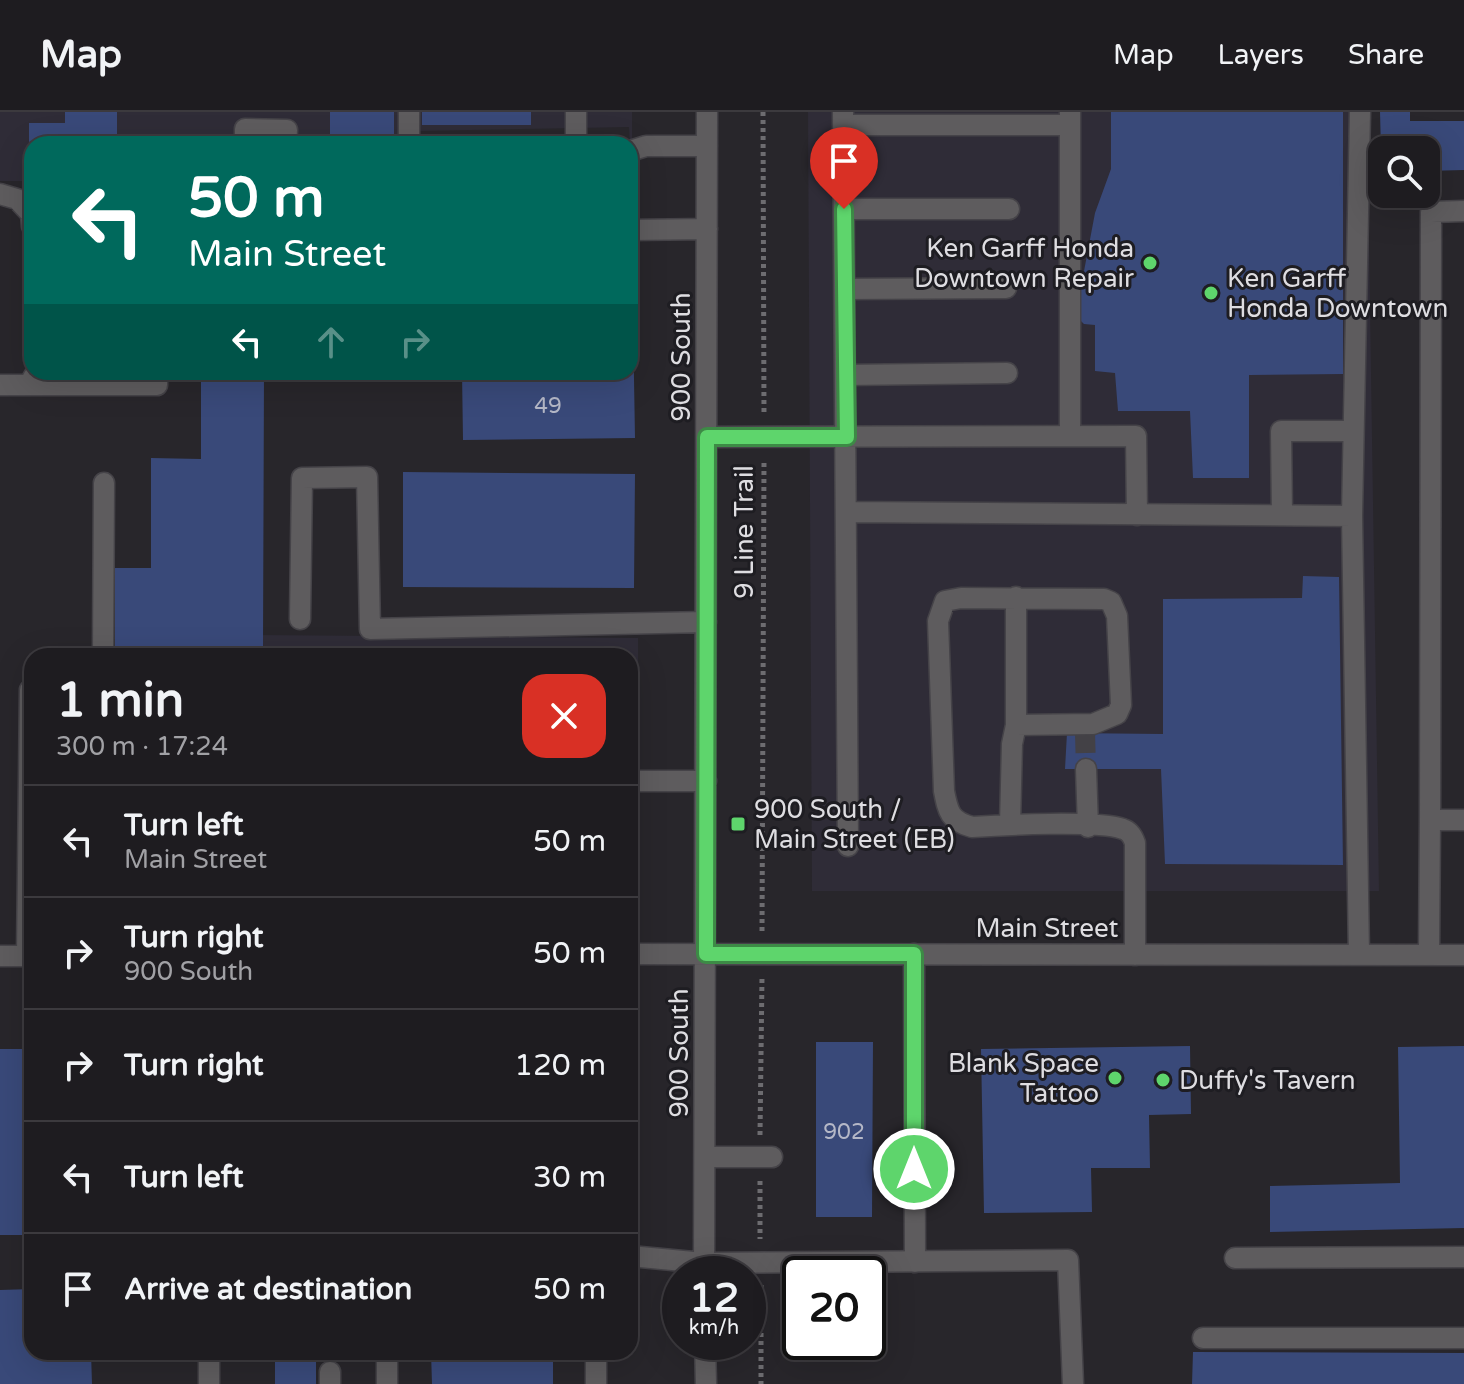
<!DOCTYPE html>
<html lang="en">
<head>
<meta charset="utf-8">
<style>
	:root { --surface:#1e1c20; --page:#2b292d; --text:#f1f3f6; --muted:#a1a1a5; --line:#3c3a3e }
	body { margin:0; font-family:"Varela Round",sans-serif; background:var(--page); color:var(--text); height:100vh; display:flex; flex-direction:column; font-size:30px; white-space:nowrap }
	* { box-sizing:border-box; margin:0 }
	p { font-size:26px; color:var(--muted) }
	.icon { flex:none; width:44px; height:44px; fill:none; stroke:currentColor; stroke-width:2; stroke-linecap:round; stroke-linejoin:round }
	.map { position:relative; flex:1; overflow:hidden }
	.side { position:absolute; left:24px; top:536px; width:614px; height:712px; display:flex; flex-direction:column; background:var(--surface); border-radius:24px; box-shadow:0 8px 32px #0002,0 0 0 2px var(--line) }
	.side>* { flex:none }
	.hud { position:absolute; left:24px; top:24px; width:614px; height:244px; border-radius:24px; box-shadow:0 8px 32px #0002,0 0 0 2px var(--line); background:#00695c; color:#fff; overflow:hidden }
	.tools { position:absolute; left:1368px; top:24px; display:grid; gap:16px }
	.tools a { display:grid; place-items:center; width:72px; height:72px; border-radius:16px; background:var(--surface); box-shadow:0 8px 32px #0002,0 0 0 2px var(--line); font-size:40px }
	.speed { position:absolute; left:662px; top:1144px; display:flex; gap:16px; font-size:40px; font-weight:700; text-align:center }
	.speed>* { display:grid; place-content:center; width:104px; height:104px; border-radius:50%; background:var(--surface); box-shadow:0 8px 32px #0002,0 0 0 2px var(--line); line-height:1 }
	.speed small { font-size:20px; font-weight:400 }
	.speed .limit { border:4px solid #111; border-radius:12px; background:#fff; color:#111 }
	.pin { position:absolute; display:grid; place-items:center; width:68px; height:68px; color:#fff; margin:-82px -34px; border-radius:50% 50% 50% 0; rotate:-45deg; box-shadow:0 0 8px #0007 }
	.pin .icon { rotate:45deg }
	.me { position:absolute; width:88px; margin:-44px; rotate:0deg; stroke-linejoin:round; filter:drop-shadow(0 0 6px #0008) }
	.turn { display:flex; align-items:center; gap:28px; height:168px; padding:0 32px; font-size:36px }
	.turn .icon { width:104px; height:104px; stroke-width:2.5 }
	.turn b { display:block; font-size:56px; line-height:68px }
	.lanes { display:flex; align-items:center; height:76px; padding:0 32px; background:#0003; justify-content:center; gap:40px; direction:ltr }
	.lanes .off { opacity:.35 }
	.round { display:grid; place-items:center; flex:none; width:84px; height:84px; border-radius:24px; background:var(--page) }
	.overview { display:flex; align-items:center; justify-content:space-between; height:136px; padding:0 32px }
	h1 { font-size:48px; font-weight:700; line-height:60px }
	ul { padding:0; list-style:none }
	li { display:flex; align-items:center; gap:24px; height:112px; padding:0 32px; border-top:2px solid var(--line) }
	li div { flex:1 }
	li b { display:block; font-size:30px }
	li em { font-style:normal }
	header { display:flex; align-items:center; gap:48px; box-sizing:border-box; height:112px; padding:0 40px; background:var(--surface); border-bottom:2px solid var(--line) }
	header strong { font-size:38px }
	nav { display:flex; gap:44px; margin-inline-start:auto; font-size:28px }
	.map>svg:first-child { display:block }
</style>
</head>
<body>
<header>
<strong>Map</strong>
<nav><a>Map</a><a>Layers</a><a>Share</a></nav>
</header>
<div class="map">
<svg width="1464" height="1272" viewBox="0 0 1464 1272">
	<rect width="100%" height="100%" fill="#28262b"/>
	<path fill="#2f2c37" d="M0,0H632V71L629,15L418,19V32H32V69H0Z
		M808,0H1367L1379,779H812Z
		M129,522L638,526V758L630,766V544H129Z"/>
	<path fill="#394979" d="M65,0H117V24H193V32H32V58H29V11H65Z
		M330,0H394V25H330Z
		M422,0H531V13H422Z
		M1111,0H1343V262L1249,263V366H1193L1190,299H1118L1115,261L1095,259V213L1084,212L1075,203V187L1081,175L1095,101L1111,57Z
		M1380,0H1410V9H1464V58L1426,59V38H1381Z
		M630,207H633L635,326L463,328L462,260H630Z
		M201,260H264L263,537L366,536L367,544H199V537L115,538V456H151V346L201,347Z
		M403,360L635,362L634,476L403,475Z
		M1303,464L1339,465L1343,753L1165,752L1161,657H1065L1067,621L1163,622V487L1302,486Z
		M816,930H873L872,1105H816Z
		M1190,934L1191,1002L1149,1003L1150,1056H1091L1092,1100L984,1101L981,937Z
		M1464,934V1116L1270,1120V1074L1400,1071L1398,935Z
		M0,937H32V1123H0Z
		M32,1177V1240H91L92,1272H0V1178Z
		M275,1240H316V1272H275Z
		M431,1240H553V1272H432Z
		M1193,1240L1464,1241V1272H1192Z"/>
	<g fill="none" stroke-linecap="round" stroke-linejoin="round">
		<path stroke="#434146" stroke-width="20" stroke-dasharray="20 10" stroke-linecap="butt" d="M1085,621L1086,657"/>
		<defs>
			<path id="minor" d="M576,0V32
				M843,0L848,734
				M1070,0V324
				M843,13H1070
				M245,32V17L287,18L286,32
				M409,32V0
				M630,39L646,34H707
				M0,82L17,87L31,102L32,114
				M844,97H1009
				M630,118L707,117
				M845,177L1006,176
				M846,263L1007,261
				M0,273H29L34,264
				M29,273H157V260
				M707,325L1136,324L1137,403
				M848,400L1352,404L1360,0
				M1282,403L1281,319H1351
				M1352,404L1359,843
				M1016,485V613
				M300,507L302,366L367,365L370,517L706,510
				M103,544L104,371
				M1086,657L1088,715
				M630,669H706
				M1430,708L1431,100L1464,99
				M1010,713L1012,632L1016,613L1093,612L1117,602L1121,593L1117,504L1111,490L1104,487L961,486L945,489L938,509L944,679C948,700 950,709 972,715C1003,713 1098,708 1123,717C1130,719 1133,725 1135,731V843
				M630,842L1464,843
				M914,842L915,1150
				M1429,843L1430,708H1464
				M0,844H32
				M27,844L30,578
				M705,1045H772
				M630,1144L704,1151L1068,1148L1073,1272
				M1235,1146L1464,1145
				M704,1162L707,0
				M1203,1226H1464
				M705,1230L706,1272
				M387,1240V1272
				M596,1240V1272
				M209,1272V1248
				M330,1272V1260"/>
		</defs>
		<use href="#minor" stroke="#454348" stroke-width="23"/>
		<path stroke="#6d6c70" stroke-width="5" stroke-dasharray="4 4" stroke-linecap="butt" d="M763,0L764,303
			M762,819L764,349
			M760,1023L762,865
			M760,1069V1127
			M761,1173V1272"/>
		<use href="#minor" stroke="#5e5c5e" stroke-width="20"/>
	</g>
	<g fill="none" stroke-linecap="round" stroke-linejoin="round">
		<defs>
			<path id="route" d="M844,97L847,325H707L706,842H914V1057"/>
		</defs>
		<use href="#route" stroke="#3d8a46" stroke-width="20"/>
		<use href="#route" stroke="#5ed56c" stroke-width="14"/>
	</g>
	<g fill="#5ed56c" stroke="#1e1d22" stroke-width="3">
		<circle cx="1150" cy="151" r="8"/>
		<circle cx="1211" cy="181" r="8"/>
		<rect x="730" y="704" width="16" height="16" rx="4"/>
		<circle cx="1115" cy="966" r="8"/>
		<circle cx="1163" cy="968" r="8"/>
	</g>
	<g text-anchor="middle" stroke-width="6" stroke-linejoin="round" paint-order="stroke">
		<g font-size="22" fill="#b5b8c7">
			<text x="548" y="301">49</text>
			<text x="844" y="1027">902</text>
		</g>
		<g font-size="26" fill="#dedde1" stroke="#1e1d22" text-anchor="start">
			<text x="1134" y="145" text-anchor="end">Ken Garff Honda<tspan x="1134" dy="30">Downtown Repair</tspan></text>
			<text x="1227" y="175">Ken Garff<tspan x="1227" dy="30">Honda Downtown</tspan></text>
			<text x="754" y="706">900 South /<tspan x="754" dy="30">Main Street (EB)</tspan></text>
			<text x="1099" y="960" text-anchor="end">Blank Space<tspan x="1099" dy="30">Tattoo</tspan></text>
			<text x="1179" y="977">Duffy's Tavern</text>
		</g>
		<g font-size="26" fill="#dedde1" stroke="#1e1d22">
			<text transform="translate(681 245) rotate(-90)" y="9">900 South</text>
			<text transform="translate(744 420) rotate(-90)" y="9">9 Line Trail</text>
			<text x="1047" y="825">Main Street</text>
			<text transform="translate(679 941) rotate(-90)" y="9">900 South</text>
		</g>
	</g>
</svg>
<div class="tools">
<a><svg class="icon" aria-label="search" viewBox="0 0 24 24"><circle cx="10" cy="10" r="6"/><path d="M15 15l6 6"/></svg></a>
</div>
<div class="speed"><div>12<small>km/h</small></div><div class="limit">20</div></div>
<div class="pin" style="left:844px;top:97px;background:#d93025"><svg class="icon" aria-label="arrive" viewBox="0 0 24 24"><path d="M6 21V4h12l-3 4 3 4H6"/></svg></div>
<svg class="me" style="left:914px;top:1057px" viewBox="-20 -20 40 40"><circle r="17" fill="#5ed56c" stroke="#fff" stroke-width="3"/><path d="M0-11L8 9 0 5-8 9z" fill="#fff"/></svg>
<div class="hud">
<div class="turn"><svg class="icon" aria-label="left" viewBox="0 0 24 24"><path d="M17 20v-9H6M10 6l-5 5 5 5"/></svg><div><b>50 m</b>Main Street</div></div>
<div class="lanes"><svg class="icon" aria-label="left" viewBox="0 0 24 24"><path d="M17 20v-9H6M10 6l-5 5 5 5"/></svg><svg class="icon off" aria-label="ahead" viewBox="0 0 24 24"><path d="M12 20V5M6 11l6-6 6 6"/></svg><svg class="icon off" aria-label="right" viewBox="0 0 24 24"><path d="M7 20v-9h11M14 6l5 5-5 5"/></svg></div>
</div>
<section class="side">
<div class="overview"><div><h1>1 min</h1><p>300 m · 17:24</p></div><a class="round" style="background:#d93025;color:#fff"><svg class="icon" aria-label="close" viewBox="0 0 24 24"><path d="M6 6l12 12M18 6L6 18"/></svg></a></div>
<ul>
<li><svg class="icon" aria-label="left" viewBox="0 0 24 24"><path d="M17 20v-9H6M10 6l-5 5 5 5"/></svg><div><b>Turn left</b><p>Main Street</p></div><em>50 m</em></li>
<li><svg class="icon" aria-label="right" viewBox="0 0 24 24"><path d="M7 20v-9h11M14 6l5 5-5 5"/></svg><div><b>Turn right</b><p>900 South</p></div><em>50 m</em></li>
<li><svg class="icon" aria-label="right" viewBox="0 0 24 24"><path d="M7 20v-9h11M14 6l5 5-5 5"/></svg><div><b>Turn right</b></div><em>120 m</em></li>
<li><svg class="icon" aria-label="left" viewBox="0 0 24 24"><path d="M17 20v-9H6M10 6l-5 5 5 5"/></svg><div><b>Turn left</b></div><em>30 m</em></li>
<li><svg class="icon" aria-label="arrive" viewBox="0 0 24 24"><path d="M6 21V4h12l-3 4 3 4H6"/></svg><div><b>Arrive at destination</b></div><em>50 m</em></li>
</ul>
</section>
</div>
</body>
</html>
